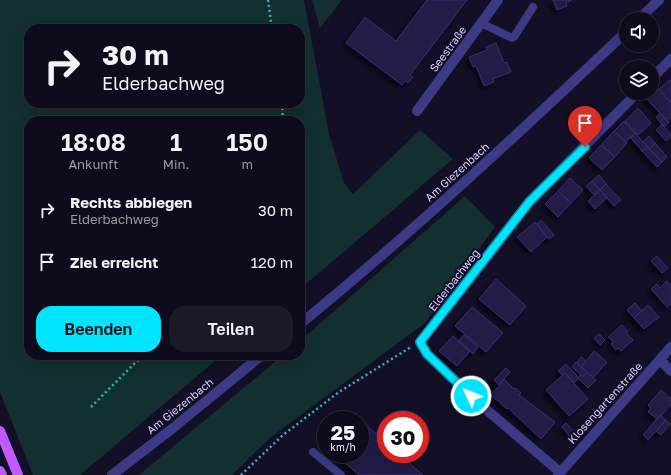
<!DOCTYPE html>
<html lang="de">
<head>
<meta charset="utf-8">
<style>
	:root { --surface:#0e0b1c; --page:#1c1929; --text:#f1f3f6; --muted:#9b9ba3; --line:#2e2b3b; --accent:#00e5ff }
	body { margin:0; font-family:"Golos Text",sans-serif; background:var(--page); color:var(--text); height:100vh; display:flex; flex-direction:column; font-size:15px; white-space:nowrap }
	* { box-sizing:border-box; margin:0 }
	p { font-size:13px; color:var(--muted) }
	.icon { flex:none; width:22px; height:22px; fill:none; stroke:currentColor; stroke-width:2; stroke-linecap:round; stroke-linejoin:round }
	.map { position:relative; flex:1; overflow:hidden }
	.panel { position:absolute; left:24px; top:116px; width:281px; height:244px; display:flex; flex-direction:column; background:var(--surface); border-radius:16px; box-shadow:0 4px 16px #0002,0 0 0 1px var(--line) }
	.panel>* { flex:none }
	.top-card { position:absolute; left:24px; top:24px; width:281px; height:84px; border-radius:16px; box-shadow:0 4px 16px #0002,0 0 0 1px var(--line); background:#0e0b1c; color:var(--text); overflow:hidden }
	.fabs { position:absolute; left:619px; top:12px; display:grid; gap:8px }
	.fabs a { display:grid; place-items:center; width:40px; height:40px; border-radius:50%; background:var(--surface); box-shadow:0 4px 16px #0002,0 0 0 1px var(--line); font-size:20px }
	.speed { position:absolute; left:317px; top:411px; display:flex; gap:8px; font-size:20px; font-weight:700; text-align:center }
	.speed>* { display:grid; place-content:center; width:52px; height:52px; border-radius:50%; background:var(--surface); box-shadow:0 4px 16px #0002,0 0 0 1px var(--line); line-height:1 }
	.speed small { font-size:10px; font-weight:400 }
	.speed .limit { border:6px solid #d22; background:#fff; color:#111 }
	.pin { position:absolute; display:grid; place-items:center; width:34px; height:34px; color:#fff; margin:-41px -17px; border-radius:50% 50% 50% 0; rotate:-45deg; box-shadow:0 0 4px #0007 }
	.pin .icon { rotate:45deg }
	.me { position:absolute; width:44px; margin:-22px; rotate:313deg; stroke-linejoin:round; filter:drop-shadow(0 0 3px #0008) }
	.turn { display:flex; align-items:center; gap:14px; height:84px; padding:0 12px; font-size:18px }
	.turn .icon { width:52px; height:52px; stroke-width:2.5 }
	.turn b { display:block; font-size:28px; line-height:34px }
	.eta { display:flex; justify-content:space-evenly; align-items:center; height:68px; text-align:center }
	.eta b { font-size:24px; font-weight:600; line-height:28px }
	.primary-button { display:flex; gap:8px; margin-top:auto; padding:8px 12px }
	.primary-button a { flex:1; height:46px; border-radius:16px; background:var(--accent); color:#111; font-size:16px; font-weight:600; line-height:46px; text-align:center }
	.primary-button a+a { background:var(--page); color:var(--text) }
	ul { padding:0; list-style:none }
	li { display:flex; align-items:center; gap:12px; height:52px; padding:0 12px }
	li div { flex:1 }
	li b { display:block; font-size:15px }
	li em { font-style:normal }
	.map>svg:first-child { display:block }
</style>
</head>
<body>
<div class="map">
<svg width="671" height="475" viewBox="0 0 671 475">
	<defs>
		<filter id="shadow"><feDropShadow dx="-3.5" dy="3.5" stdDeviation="2" flood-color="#0009"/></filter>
	</defs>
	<rect width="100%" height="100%" fill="#130f26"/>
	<path fill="#12302f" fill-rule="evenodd" d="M0,0H304L329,134L344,183L353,194L420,130L453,159L300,289V121H29V355H222L80,475H33L0,392ZM29,29H300V103H29Z
		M312,0H342L320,28Z
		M465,196L495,227L425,323L271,437L232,475H139L283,355H300V341Z"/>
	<path fill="#241b47" stroke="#3b2d73" filter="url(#shadow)" d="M427,0H467L410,75L413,77L408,83L405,81L402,85L346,43L365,17L396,41Z
		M553,0H572L566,3L567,6L557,10Z
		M496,43L504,63L507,62L511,72L493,79L494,82L484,86L476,66L473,67L469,57L487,50L486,47Z
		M670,80L671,81V103L659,89Z
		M659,89L671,103V117L667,121L647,99Z
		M638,108L651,123L638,135L625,121Z
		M660,113L669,122L664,127L656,117Z
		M624,121L635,133L626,142L614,131Z
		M662,124L671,135V137L666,141L656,130Z
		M614,131L627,143L615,157L601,145Z
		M635,133L647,146L642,151L631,138Z
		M649,136L655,143L649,149L643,142Z
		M655,143L667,157L662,162L649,149Z
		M601,145L615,157L602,170L589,158Z
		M647,146L662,162L657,167L642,151Z
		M599,175L606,184L600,190L592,181Z
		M570,178L583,190L571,203L558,191Z
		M592,181L600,190L594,195L586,186Z
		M606,184L621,200L614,206L600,190Z
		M600,190L607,198L595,209L588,201Z
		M558,191L571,203L558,217L545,204Z
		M541,220L554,235L549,239L537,224Z
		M535,222L547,237L531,252L517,237Z
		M657,256L668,268L662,273L651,261Z
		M496,279L526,306L510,325L479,299Z
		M667,281L671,286V304L667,307L651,289L657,284L660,288Z
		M635,303L642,311L634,318L627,310Z
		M648,305L659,317L644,329L634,318Z
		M472,307L503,333L486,352L455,326Z
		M622,325L628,332L626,333L633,340L621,351L618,348L616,350L611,344L613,342L608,337Z
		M599,334L605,340L600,345L594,338Z
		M464,335L478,347L473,354L458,341Z
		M453,336L470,351L457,366L439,351Z
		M594,351L607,362L593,378L581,367Z
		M581,357L586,361L581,367L577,363Z
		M576,362L587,372L583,377L572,367Z
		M566,364L579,378L574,383L565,373L562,375L558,371Z
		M506,368L510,372L499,385L494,380Z
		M587,372L596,380L588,388L578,378L581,375L583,377Z
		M565,373L588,399L569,416L546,390Z
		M504,379L514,389L515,388L521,393L519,395L555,422L541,439L508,408L507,409L501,404V403L490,395L500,386L499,385Z
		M661,390L671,399V404L661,416L660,415L657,419L648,412L651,408L648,405Z
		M351,412L386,442V454H399L423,475H359L335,454H360V420H344Z
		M660,415L666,420L648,440L643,435Z
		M666,420L670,424L661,435L656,431Z
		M566,423L575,433L570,437L562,427Z"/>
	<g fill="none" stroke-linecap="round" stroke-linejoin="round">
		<path stroke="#2fb8b0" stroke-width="2.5" stroke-dasharray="2 3" stroke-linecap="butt" d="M268,0L272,29
			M282,103L283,121
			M91,407L143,355
			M241,475L283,435L339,392L411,347"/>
		<path stroke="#3d3a85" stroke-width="8" d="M481,23L512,38L514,37L533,7
			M313,452L341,475"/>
		<path stroke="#3d3a85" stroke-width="10" d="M639,19L659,0
			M652,78L671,59
			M417,111L498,0
			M300,324C413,232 520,132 626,32
			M660,360L671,371
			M560,472L482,406L427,354L420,342L530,201L637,93
			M112,475L173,428L262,355
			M558,475L671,347"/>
		<path stroke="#c25bff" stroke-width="10" d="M0,431L18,475
			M0,471L2,475"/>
	</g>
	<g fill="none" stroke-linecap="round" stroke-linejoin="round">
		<defs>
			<path id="route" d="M471,396L427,354L420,342L530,201L585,147"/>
		</defs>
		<use href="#route" stroke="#0095a6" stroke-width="10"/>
		<use href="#route" stroke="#00e5ff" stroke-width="7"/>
	</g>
	<g text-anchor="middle" stroke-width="4" stroke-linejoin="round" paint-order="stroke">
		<g font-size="11" fill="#d9d4ff" stroke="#130f26">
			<text transform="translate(448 49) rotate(-54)" y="4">Seestraße</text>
			<text transform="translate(457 172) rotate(-42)" y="4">Am Giezenbach</text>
			<text transform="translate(454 280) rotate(-52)" y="4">Elderbachweg</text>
			<text transform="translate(605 403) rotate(-48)" y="4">Klosengartenstraße</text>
			<text transform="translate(180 406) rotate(-39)" y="4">Am Giezenbach</text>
		</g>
	</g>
</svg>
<div class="fabs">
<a><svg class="icon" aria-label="sound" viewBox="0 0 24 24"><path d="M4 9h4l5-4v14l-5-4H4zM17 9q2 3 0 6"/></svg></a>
<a><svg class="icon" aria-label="layers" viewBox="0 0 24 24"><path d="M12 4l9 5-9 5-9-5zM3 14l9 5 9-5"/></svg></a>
</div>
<div class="speed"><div>25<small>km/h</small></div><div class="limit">30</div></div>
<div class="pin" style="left:585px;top:147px;background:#d93025"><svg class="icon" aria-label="arrive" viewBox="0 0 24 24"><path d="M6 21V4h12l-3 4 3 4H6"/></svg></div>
<svg class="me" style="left:471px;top:396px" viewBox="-20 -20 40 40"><circle r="17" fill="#00e5ff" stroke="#fff" stroke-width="3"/><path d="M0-11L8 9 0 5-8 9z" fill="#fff"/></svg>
<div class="top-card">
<div class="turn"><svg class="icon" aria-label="right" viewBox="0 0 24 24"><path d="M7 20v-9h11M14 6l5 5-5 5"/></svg><div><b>30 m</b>Elderbachweg</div></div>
</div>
<section class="panel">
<div class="eta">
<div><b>18:08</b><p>Ankunft</p></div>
<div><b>1</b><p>Min.</p></div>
<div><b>150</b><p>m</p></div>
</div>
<ul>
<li><svg class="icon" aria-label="right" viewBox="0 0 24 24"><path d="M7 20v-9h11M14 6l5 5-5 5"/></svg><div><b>Rechts abbiegen</b><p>Elderbachweg</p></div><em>30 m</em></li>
<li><svg class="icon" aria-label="arrive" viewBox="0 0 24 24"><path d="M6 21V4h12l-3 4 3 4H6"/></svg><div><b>Ziel erreicht</b></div><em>120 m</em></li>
</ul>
<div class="primary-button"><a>Beenden</a><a>Teilen</a></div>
</section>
</div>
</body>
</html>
